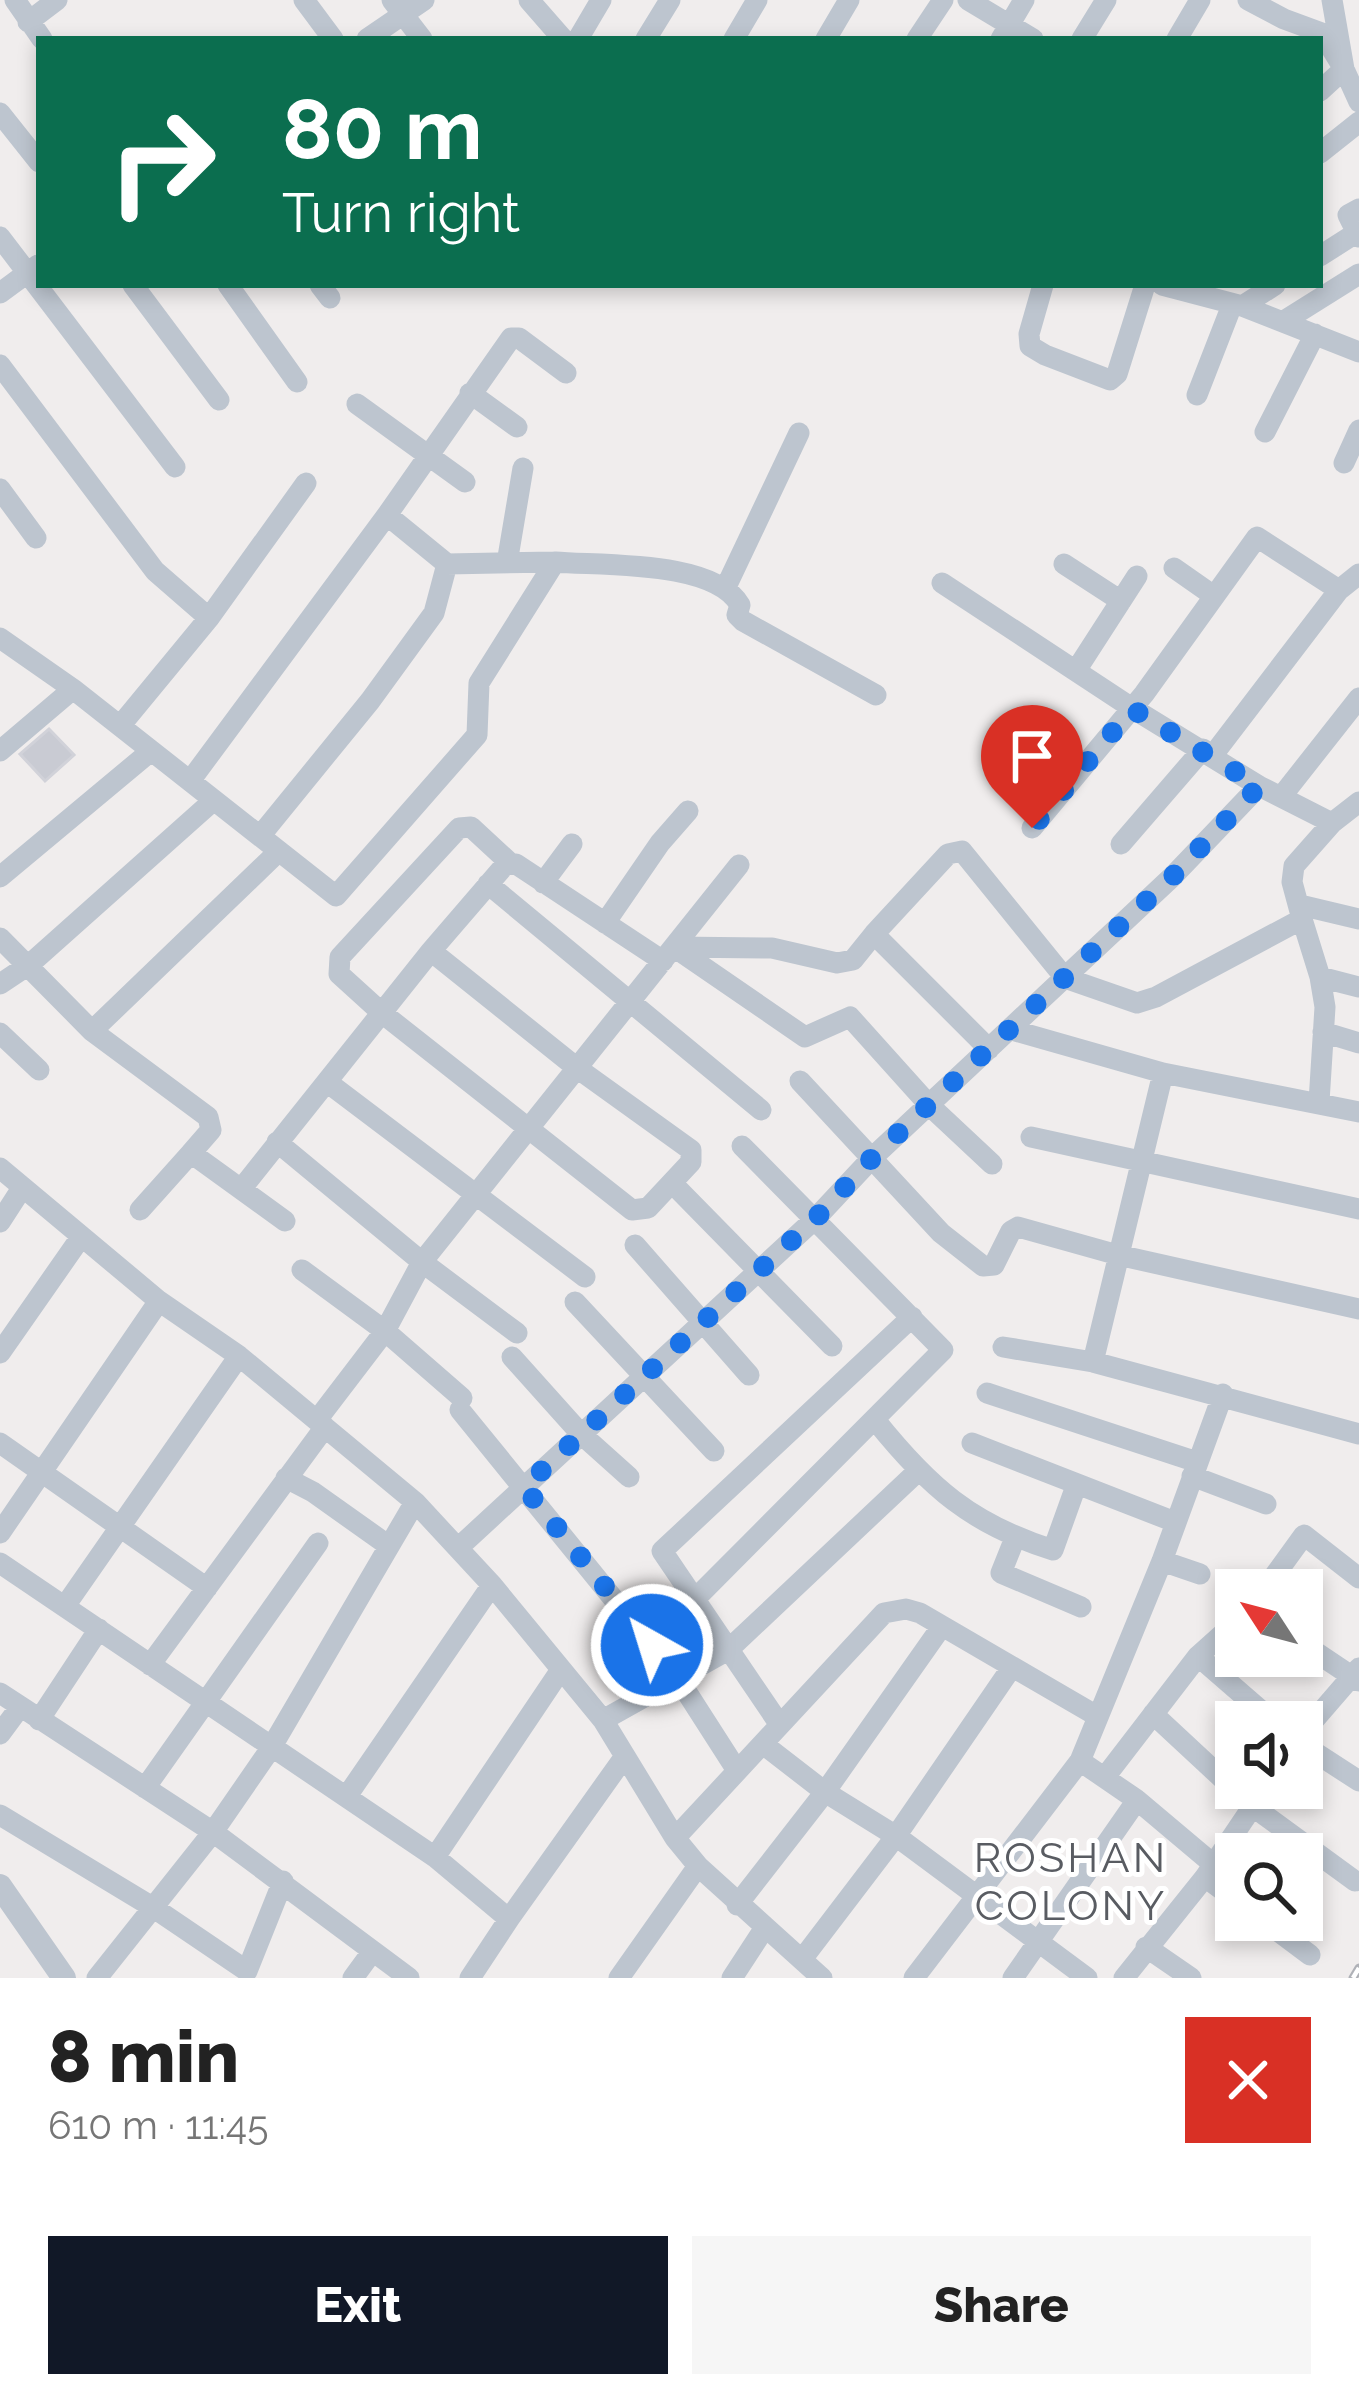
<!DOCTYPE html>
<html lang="en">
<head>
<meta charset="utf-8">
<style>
	:root { --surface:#fff; --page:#f6f6f6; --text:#222; --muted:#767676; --accent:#111827 }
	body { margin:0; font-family:Raleway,sans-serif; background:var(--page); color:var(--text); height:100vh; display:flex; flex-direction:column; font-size:45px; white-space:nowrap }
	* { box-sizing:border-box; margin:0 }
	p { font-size:39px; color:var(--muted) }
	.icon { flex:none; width:66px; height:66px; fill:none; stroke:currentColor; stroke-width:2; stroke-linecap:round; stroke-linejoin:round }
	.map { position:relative; height:1978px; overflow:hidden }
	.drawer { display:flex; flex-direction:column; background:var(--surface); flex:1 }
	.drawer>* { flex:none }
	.hud { position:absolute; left:36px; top:36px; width:1287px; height:252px; border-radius:0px; box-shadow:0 6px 18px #0003; background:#0b6e4f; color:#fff; overflow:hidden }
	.needle { width:78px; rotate:306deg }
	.tools { position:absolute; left:1215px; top:1569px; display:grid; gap:24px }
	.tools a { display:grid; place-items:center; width:108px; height:108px; border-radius:0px; background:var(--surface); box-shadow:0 6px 18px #0003; font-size:60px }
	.pin { position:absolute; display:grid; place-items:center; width:102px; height:102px; color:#fff; margin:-123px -51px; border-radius:50% 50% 50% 0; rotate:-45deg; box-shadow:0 0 12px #0007 }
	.pin .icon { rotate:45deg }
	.me { position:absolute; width:132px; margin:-66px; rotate:321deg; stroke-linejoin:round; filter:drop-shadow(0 0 9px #0008) }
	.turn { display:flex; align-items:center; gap:42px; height:252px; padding:0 48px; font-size:54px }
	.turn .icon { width:156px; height:156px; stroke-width:2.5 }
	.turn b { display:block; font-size:84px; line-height:102px }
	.round { display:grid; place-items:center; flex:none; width:126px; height:126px; border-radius:0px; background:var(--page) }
	.headline { display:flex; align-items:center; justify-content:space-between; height:204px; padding:0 48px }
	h1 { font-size:72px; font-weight:800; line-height:90px }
	.cta { display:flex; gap:24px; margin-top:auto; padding:24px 48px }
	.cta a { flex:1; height:138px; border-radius:0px; background:var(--accent); color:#fff; font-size:48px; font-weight:800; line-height:138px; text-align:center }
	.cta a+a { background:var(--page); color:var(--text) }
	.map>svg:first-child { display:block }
</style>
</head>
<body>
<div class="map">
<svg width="1359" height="1978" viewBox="0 0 1359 1978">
	<rect width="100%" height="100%" fill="#f0eded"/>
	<path fill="#c9cbd3" stroke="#d1d2d9" stroke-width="3" d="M49,729L74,755L45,781L20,754Z"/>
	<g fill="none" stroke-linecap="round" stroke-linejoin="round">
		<path stroke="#bdc5cf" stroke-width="21" d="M15,0L42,39
			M304,0L333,39
			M392,0L422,39
			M529,0L563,39
			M968,0L1033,39
			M1248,0L1284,19L1322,33L1344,69L1320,91
			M1332,0L1344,69L1359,102
			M28,22L57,0
			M367,39L424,0
			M578,39L601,0
			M646,39L670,0
			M734,39L757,0
			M826,39L849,0
			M917,39L943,0
			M1001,39L1024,0
			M1082,39L1106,0
			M1177,39L1200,0
			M0,113L39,162
			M1320,153L1359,122
			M1359,209L1348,215L1359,237
			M0,237L175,467
			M1320,256L1356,233
			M133,285L219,400
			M228,285L297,382
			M320,285L330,298
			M1043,285L1029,334L1030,346L1045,355L1110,380L1117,374L1145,285
			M1162,285L1242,306L1359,352
			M0,293L38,265
			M1242,306L1275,285
			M1284,321L1359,274
			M0,365L155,571L209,618
			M470,393L517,427
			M1197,395L1232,305
			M357,404L465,482
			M1265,432L1315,334
			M1344,463L1359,430
			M0,489L36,538
			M387,515L511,338H519L566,373
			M507,563L523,468
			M1064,564L1121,601
			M1174,568L1214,596
			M942,583L1132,708L1259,786
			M725,589L799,433
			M1339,590L1359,574
			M0,638L73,689L336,896L477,735L479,683L555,562C602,566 714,560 740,605L737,615L743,621L876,695
			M1077,669L1137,576
			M120,726L209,618L306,483
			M0,751L73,689
			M190,781L387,515L447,564L555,562
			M1281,797L1359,698
			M1032,828L1144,694L1257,537L1339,590L1213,755
			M260,836L370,701L434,613L447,564
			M1121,844L1203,749
			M0,877L151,751
			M543,883L572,844
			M488,884L761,1110
			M1300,905L1359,919
			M1302,919L1320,977L1325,1007L1319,1102
			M605,923L660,843L688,811
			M874,934L948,854L962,851L1065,978L1137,1003L1156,997L1302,919L1292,882L1294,866L1332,823
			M0,938L92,1031L208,1117L211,1130L191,1153
			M674,947L805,1037L850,1017L930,1106L992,1164
			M674,947L772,948L837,963L853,960L874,934L989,1049
			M431,951L577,1068L691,1150V1162L648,1208L632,1210L382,1013L339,974L340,957L459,828L471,827L510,863
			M1320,977L1359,987
			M0,984L30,964L214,800
			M1012,1030L1163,1073L1359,1112
			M92,1031L279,851
			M1323,1032L1359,1043
			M0,1033L39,1070
			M800,1081L941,1233L983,1266L994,1265L1011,1231L1018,1227L1118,1255L1359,1309
			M327,1082L585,1277
			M1031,1137L1359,1209
			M277,1142L422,1262L517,1333
			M0,1168L159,1301L239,1356L415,1502L492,1585L603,1720L675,1838L698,1866L822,1978
			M673,1184L832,1346
			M242,1188L431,951L505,865L516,864L663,961
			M140,1210L191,1153L285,1221
			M0,1222L22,1188
			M635,1245L749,1375
			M302,1270L385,1331L462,1398
			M575,1302L714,1451
			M1003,1347L1093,1362L1359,1434
			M0,1353L81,1237
			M512,1357L581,1434L629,1477
			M1093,1362L1163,1073
			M987,1393L1197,1462
			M460,1410L677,1677L736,1769
			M317,1420L385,1331L422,1262L739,865
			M876,1421C929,1487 971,1524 1053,1550L1076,1486
			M0,1443L207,1588
			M972,1443L1175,1522
			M1192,1476L1266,1504
			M286,1478L313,1492L389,1546
			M0,1533L159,1301
			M1015,1538L1001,1573L1081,1607
			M458,1548L816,1218L873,1157L1173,876L1259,786L1332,823L1359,802
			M1162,1561L1200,1574
			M0,1563L435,1857L509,1919L625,1756
			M1264,1590L1304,1535L1359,1578
			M695,1599L943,1350L742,1146
			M65,1606L239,1356
			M1302,1643L1359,1681
			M1198,1656L1274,1722
			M150,1665L325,1427
			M0,1693L213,1832L409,1978
			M1153,1714L1252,1806L1355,1881
			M39,1720L99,1629
			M603,1720L728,1650L917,1472
			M780,1725L662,1551L912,1317
			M0,1734L20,1707
			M1302,1734L1359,1668
			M763,1744L825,1792L896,1836L1087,1978
			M1302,1744L1359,1781
			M1105,1777L1198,1656L1236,1622
			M145,1788L318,1543
			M347,1796L492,1585
			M1137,1800L1213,1864
			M0,1815L154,1908L247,1971L283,1881
			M675,1838L884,1613L906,1609L920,1613L1097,1716
			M435,1857L560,1671
			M1205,1877L1236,1900
			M737,1905L825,1792L942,1626
			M1263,1920L1310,1955
			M1146,1947L1191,1978
			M803,1958L896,1836L1012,1667
			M97,1978L213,1832L271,1748L415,1502
			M353,1978L372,1952
			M470,1978L509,1919
			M619,1978L698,1866
			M732,1978L764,1929
			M914,1978L1080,1761L1162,1561L1223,1394
			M1013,1978L1137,1800L1080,1761
			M1124,1978L1205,1877L1265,1788"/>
		<path stroke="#bdc5cf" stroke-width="24" d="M0,1886L64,1978"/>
		<defs>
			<path id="rail" d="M1353,1978L1359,1968"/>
		</defs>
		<use href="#rail" stroke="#afb1b7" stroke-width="9"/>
		<use href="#rail" stroke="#fff" stroke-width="4.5" stroke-dasharray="14" stroke-linecap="butt"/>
	</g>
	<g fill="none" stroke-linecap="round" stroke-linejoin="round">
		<path stroke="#1a73e8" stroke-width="21" stroke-dasharray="0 37.8" d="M652,1645L524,1487L816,1218L873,1157L1173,876L1259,786L1132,709L1032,828"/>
	</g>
	<g text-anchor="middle" stroke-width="10" stroke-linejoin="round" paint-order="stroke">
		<g font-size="42" letter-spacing="3" fill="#595c62" stroke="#fff">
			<text x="1071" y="1872">ROSHAN<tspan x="1071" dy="48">COLONY</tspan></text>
		</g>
	</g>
</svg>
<div class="tools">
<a><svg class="needle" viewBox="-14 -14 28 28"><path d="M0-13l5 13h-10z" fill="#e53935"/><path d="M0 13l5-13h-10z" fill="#767676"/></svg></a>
<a><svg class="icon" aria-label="sound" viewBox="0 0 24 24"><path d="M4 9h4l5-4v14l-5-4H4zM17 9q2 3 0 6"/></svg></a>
<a><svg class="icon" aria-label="search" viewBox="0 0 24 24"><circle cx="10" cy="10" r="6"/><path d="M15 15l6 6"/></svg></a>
</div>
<div class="pin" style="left:1032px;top:828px;background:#d93025"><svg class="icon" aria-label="arrive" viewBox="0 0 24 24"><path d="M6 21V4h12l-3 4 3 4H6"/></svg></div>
<svg class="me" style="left:652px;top:1645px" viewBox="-20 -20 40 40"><circle r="17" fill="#1a73e8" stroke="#fff" stroke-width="3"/><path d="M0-11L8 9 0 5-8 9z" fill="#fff"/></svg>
<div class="hud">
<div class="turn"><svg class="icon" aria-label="right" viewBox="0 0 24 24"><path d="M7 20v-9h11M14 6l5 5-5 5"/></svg><div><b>80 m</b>Turn right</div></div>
</div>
</div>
<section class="drawer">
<div class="headline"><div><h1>8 min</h1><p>610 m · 11:45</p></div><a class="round" style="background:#d93025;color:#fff"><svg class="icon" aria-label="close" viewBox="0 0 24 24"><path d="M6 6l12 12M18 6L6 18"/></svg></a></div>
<div class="cta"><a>Exit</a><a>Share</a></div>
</section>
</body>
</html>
